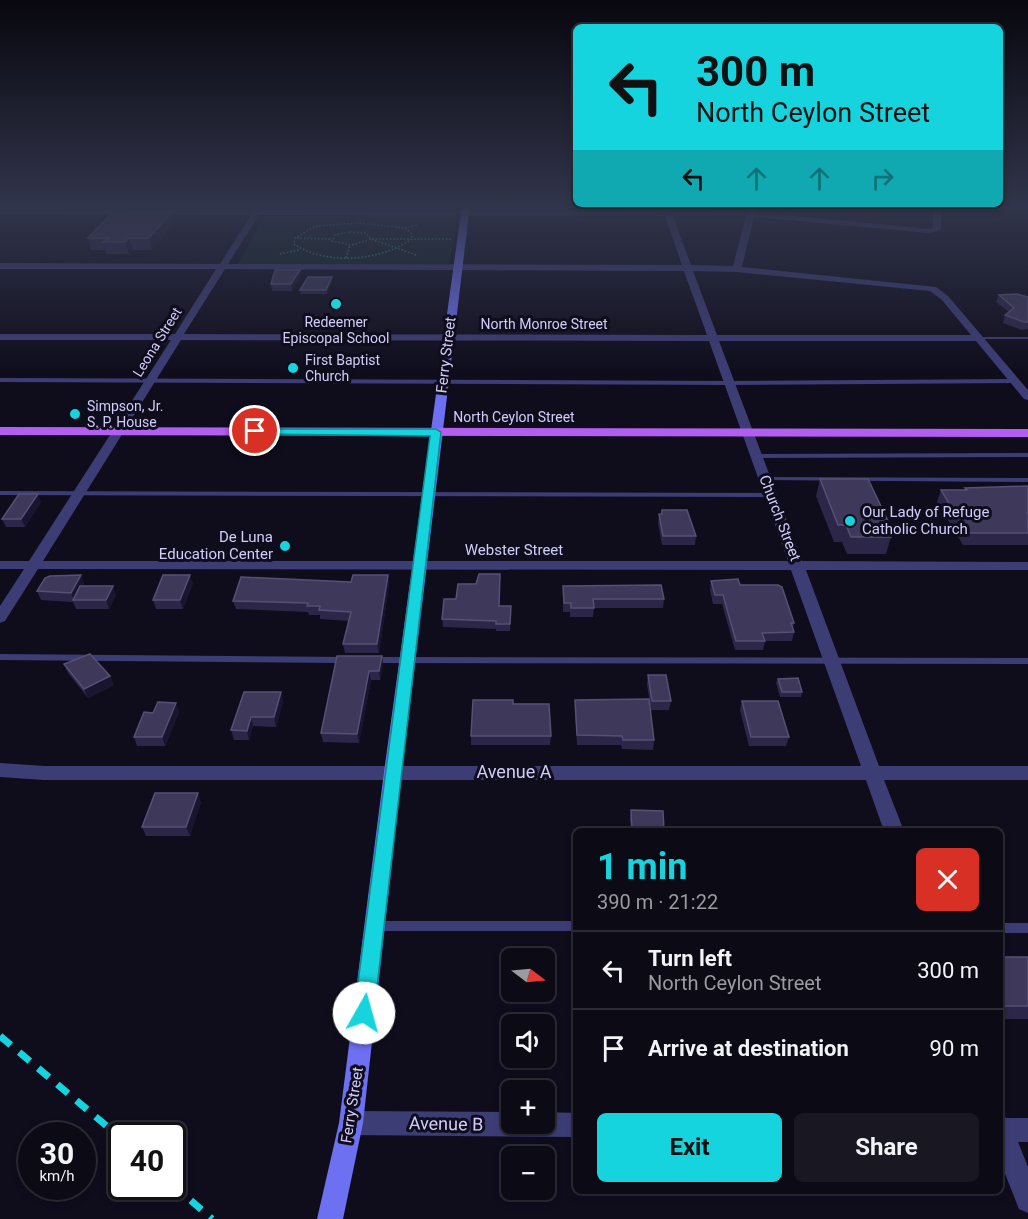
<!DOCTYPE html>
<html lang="en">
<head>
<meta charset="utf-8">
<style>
	:root { --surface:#0b0a15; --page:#191822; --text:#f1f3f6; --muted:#9a9aa0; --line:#2b2b34; --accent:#15d4de }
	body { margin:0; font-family:Roboto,sans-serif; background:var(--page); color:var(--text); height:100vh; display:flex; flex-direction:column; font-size:22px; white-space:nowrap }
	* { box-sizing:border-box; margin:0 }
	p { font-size:20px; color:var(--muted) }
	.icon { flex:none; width:33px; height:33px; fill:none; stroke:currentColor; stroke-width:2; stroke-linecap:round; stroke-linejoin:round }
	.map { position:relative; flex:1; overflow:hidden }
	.details { position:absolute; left:573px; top:828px; width:430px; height:366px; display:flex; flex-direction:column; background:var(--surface); border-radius:9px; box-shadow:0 3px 9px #0003,0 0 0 2px var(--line) }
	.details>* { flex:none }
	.hud { position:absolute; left:573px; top:24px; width:430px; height:183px; border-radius:9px; box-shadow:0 3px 9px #0003,0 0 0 2px var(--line); background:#15d4de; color:#111; overflow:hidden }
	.needle { width:39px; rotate:106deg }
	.tools { position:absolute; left:501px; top:948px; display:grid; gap:12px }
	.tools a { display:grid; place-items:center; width:54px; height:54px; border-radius:9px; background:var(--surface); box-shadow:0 3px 9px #0003,0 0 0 2px var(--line); font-size:30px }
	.speed { position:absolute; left:18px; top:1122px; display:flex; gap:12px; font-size:30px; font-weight:700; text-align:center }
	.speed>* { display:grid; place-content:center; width:78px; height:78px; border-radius:50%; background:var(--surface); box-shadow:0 3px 9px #0003,0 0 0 2px var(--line); line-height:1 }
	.speed small { font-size:15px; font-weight:400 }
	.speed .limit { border:3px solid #111; border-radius:9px; background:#fff; color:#111 }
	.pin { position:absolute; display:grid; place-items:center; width:51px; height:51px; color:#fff; margin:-26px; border:3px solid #fff; border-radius:50%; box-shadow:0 2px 6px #0007 }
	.me { position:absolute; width:66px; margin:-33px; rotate:7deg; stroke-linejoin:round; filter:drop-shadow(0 0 4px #0008) }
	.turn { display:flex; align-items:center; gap:21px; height:126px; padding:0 24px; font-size:27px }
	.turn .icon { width:78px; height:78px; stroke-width:2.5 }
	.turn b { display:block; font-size:42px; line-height:51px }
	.lanes { display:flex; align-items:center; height:57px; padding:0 24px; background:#0003; justify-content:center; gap:30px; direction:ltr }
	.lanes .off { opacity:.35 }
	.round { display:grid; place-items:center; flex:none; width:63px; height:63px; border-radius:9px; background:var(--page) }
	.head { display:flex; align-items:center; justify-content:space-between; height:102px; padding:0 24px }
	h1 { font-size:36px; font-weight:700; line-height:45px; color:var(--accent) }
	.button { display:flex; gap:12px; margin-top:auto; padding:12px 24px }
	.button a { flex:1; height:69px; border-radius:9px; background:var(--accent); color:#111; font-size:24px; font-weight:700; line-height:69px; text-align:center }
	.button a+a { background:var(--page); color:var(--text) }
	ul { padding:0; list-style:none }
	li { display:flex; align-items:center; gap:18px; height:78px; padding:0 24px; border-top:2px solid var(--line) }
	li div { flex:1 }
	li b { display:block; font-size:22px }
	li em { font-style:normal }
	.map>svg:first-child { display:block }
</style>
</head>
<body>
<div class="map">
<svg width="1028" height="1219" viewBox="0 0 1028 1219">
	<rect width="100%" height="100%" fill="#0f0d1c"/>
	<path fill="#112523" d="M265,216H458L449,264H238Z"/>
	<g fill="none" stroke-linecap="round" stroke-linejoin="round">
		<path stroke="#38a397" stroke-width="1.5" stroke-dasharray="1.5 2" stroke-linecap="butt" d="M360,223L405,228L411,233L412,239C381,261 326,266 294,244L295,238L316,226Z
			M405,228L418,225
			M350,232L366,233L371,239L352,245L332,241L335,235Z
			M297,238L331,239
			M280,254L299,250
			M416,255L371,239H451
			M346,258L350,245"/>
		<path fill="#3d3d76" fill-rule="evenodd" d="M978,337H1028V339H980L978,338Z
			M0,378L731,381L1015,379L1018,381L1015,383L731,385L0,382Z
			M1028,453V457L757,458L754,456L757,454Z
			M766,477L1028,478V482L764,480L763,479Z
			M0,491L772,493L775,495L772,497L0,495Z
			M0,654L346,657L350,660L346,663L0,660Z
			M373,657L1028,658V664L373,663L369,660Z
			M377,921H576V931H377L373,929L372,926L373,923Z
			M1000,923H1028V933H1000Z"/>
		<path fill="#3d3d76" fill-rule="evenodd" d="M257,205H263L262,210L663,211L662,205H668L671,211L748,212L749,205H757L755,212L930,229L933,228V212L938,206H944L941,212V229L930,233L754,217L742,267L936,287L948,296L1028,390V400L1024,399L976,341H719L802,561L1028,562V570H806L879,766H1028V780H884L904,831H884L866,780H44L0,777V763L44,766H861L791,570L38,569L5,621L0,623V606L24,569H0V561H29L171,340H0V334H175L216,269H0V263L220,264L251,215L0,214V210H254ZM259,215L665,216L682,265L228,264ZM673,216H746L733,266L691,265ZM225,269L684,271L707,335L184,334ZM693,271L737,272L930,291L942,300L971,335H717ZM181,340L709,341L788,561H43Z
			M351,1111L512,1112V1124H544V1112L576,1113V1137L351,1135L342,1132L339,1123L342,1114Z
			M1000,1115L1007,1118H1028V1142H1018L1028,1167V1213L1019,1209L1000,1161Z"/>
		<path fill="#6d70f1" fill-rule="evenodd" d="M462,205H470L402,772L363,1123L343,1219H317L339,1123L384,772Z"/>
		<path fill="#b25ef0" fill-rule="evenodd" d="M0,427L1028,429V437L0,435Z"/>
		<path stroke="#15d4de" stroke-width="7" stroke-dasharray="14 11" stroke-linecap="butt" d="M0,1036L122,1139
			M172,1184L212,1219"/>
	</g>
	<path fill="#2c2748" d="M172,211L174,223L152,250H133L129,254H107L105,250H91L88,238Z
		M301,277L292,291H272L271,284Z
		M332,280L327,294H301L300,290Z
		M999,295L1028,297V329L1022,330L1003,323L1005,315L1009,312L996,302Z
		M820,479L889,523L887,529L891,537L886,554H847L842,542H834L816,496Z
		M1028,486V545H963L937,502L941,490H964L965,488Z
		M41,502L25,527H6L2,519Z
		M662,510L696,536L695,545H662L658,523L659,514H661Z
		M81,575L84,584L83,586L116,595L109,609H76L73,602L41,600L37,591Z
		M388,575L389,584L379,653H345L343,644L349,621L320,619V615H309L308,612L236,609L233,601L351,582Z
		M711,581L740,585L794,623L793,628L794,632L792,641H765L763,650H735L722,604H713L710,590Z
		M193,583L183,609H156L153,600Z
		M563,586L664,599L663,608H594L593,617H570V612H563Z
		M456,599L500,606H511L510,631H496V629L443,627L442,619Z
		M337,656H382L383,665L380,680H371L359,743L323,742L321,733Z
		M64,664L110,676L114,685L88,698L68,673Z
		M648,675L671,701L669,710H651L647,684Z
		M778,679L802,692L801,697H780L776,683Z
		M281,692L283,701L276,727L253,726L249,740H234L231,730Z
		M575,700L654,740L653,750L622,749L621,745H577L575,709Z
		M742,701L789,737L786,746H749L740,710Z
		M513,704L551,736L550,745H471V736Z
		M179,712L165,746H137L134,737Z
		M201,802L190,836H146L142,827Z
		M631,810L664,831H631L630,819Z
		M1000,957H1028V1019H1000Z"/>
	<path fill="#19152f" d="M172,211L174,223L152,250L149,238Z
		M129,238L133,250L129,254L125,242Z
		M300,270L301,277L292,291L291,284Z
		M332,277V280L327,294L326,290Z
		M38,494L41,502L25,527L21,519Z
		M81,575L84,584L76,600H74L71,593Z
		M190,575L193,583L183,609L180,600Z
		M388,575L389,584L379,653L377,644Z
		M113,586L116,595L109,609L106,600Z
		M382,656L383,665L380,680L379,671Z
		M369,671L371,680L359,743L357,734Z
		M110,676L114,685L88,698L84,689Z
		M281,692L283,701L276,727L274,717Z
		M176,703L179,712L165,746L162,737Z
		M251,717L253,726L249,740L247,731Z
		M198,793L201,802L190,836L186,827Z"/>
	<path fill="#3e395b" stroke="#555074" stroke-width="1.5" d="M172,211L149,238H129L125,242H103L108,238H88L111,214Z
		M275,270H300L291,284H271Z
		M308,277H332L326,290H300Z
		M1017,294L1028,297V322H1024L1005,315L1014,308L999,295Z
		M820,479H868L889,523H884L891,537H851L846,525H838Z
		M1028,486V513H1027L1028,514V533H967L941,490H967L965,488Z
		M19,494H38L21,519H2Z
		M662,510H687L696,536H663L659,514H662Z
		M479,574H500L499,606H511L510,624H496V621L442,619L444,599H456L458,584H476Z
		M81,575L71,593L37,591L45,578L50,576Z
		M163,575H190L180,600H153Z
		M353,575H388L377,644H343L351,612L319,610L320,606H307L308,603L233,601L241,577L351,582Z
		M738,579L740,585H778L782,587L794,623H791L794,632L762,633L765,641H736L723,595H715L711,581Z
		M661,585L664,599H593L594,608H571V603H564L563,586Z
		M80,586H113L106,600H73Z
		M90,654L110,676L84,689L64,664Z
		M337,656H382L379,671H369L357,734L321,733Z
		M648,675H666L671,701H652Z
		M798,678L802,692H782L778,679Z
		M244,692H281L274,717H251L247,731L231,730Z
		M649,699L654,740H623L622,736L577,735L575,700Z
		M473,700H513V704H549L551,736H471Z
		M742,701H778L789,737H751Z
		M158,702L176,703L162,737H134L144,712L153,713Z
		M155,793H198L186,827H142Z
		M631,810L663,811L664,831H632Z
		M1000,957H1028V1006H1003L1000,1001Z"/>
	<linearGradient id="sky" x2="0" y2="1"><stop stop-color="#08070f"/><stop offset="0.55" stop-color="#31354b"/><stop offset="1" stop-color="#31354b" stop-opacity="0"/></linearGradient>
	<rect width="1028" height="375" fill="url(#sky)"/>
	<path fill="#15d4de" stroke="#0e8a90" stroke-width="1.5" d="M251,429H436L441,432L374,1013L371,1020L364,1023L357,1020L354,1013L430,436L255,434L249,431Z"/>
	<g fill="#15d4de" stroke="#0f0d1c" stroke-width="2">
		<circle cx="336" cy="304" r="6"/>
		<circle cx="293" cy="368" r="6"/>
		<circle cx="75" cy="414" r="6"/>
		<circle cx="850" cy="521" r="6"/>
		<circle cx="285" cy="546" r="6"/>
	</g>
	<g text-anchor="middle" stroke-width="6" stroke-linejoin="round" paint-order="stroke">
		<g font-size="14" fill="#d0cdfa" stroke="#0f0d1c" text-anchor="start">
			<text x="336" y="327" text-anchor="middle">Redeemer<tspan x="336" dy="16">Episcopal School</tspan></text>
			<text x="305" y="365">First Baptist<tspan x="305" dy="16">Church</tspan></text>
			<text x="87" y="411">Simpson, Jr.<tspan x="87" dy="16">S. P. House</tspan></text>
		</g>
		<g font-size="14" fill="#d0cdfa" stroke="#0f0d1c">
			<text x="544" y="329">North Monroe Street</text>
			<text transform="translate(157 342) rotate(-58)" y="5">Leona Street</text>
			<text x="514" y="422">North Ceylon Street</text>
		</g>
		<g font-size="15" fill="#d0cdfa" stroke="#0f0d1c">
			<text transform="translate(446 355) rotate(-83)" y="5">Ferry Street</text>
			<text transform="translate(780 518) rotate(69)" y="5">Church Street</text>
			<text x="514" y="555">Webster Street</text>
			<text transform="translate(352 1105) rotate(-81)" y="5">Ferry Street</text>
		</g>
		<g font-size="15" fill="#d0cdfa" stroke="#0f0d1c" text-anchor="start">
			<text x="862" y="517">Our Lady of Refuge<tspan x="862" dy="17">Catholic Church</tspan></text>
			<text x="273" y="542" text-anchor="end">De Luna<tspan x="273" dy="17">Education Center</tspan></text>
		</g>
		<g font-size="18" fill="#d0cdfa" stroke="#0f0d1c">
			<text x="514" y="778">Avenue A</text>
			<text transform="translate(446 1124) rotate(1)" y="6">Avenue B</text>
		</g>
	</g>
</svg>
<div class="tools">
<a><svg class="needle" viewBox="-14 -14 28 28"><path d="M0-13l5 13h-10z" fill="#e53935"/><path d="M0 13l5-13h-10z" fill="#9a9aa0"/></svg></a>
<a><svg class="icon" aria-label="sound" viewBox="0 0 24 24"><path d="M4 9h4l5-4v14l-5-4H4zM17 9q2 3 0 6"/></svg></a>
<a>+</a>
<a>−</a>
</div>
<div class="speed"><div>30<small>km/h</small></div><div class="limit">40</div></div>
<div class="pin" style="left:255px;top:431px;background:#d93025"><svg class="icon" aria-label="arrive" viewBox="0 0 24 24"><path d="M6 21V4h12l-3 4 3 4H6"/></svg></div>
<svg class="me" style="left:364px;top:1013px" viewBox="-20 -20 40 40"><circle r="19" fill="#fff"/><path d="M0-13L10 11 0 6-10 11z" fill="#15d4de"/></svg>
<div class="hud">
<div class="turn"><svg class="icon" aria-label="left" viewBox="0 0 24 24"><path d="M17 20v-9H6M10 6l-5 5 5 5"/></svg><div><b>300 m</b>North Ceylon Street</div></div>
<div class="lanes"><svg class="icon" aria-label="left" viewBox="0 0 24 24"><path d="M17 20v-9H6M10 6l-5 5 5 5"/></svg><svg class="icon off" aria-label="ahead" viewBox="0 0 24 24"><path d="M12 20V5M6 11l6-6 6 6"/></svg><svg class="icon off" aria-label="ahead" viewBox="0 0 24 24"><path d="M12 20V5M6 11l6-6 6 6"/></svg><svg class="icon off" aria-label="right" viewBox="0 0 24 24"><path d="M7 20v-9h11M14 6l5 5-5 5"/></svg></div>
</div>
<section class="details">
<div class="head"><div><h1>1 min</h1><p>390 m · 21:22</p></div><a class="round" style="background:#d93025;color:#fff"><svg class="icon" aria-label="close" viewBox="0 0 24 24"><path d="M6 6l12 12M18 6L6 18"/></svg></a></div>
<ul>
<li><svg class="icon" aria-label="left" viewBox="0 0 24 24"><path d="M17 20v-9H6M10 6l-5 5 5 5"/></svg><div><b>Turn left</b><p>North Ceylon Street</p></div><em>300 m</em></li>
<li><svg class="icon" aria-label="arrive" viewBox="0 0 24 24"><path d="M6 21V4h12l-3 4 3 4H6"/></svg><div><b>Arrive at destination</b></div><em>90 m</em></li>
</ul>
<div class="button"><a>Exit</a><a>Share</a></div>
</section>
</div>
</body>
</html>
